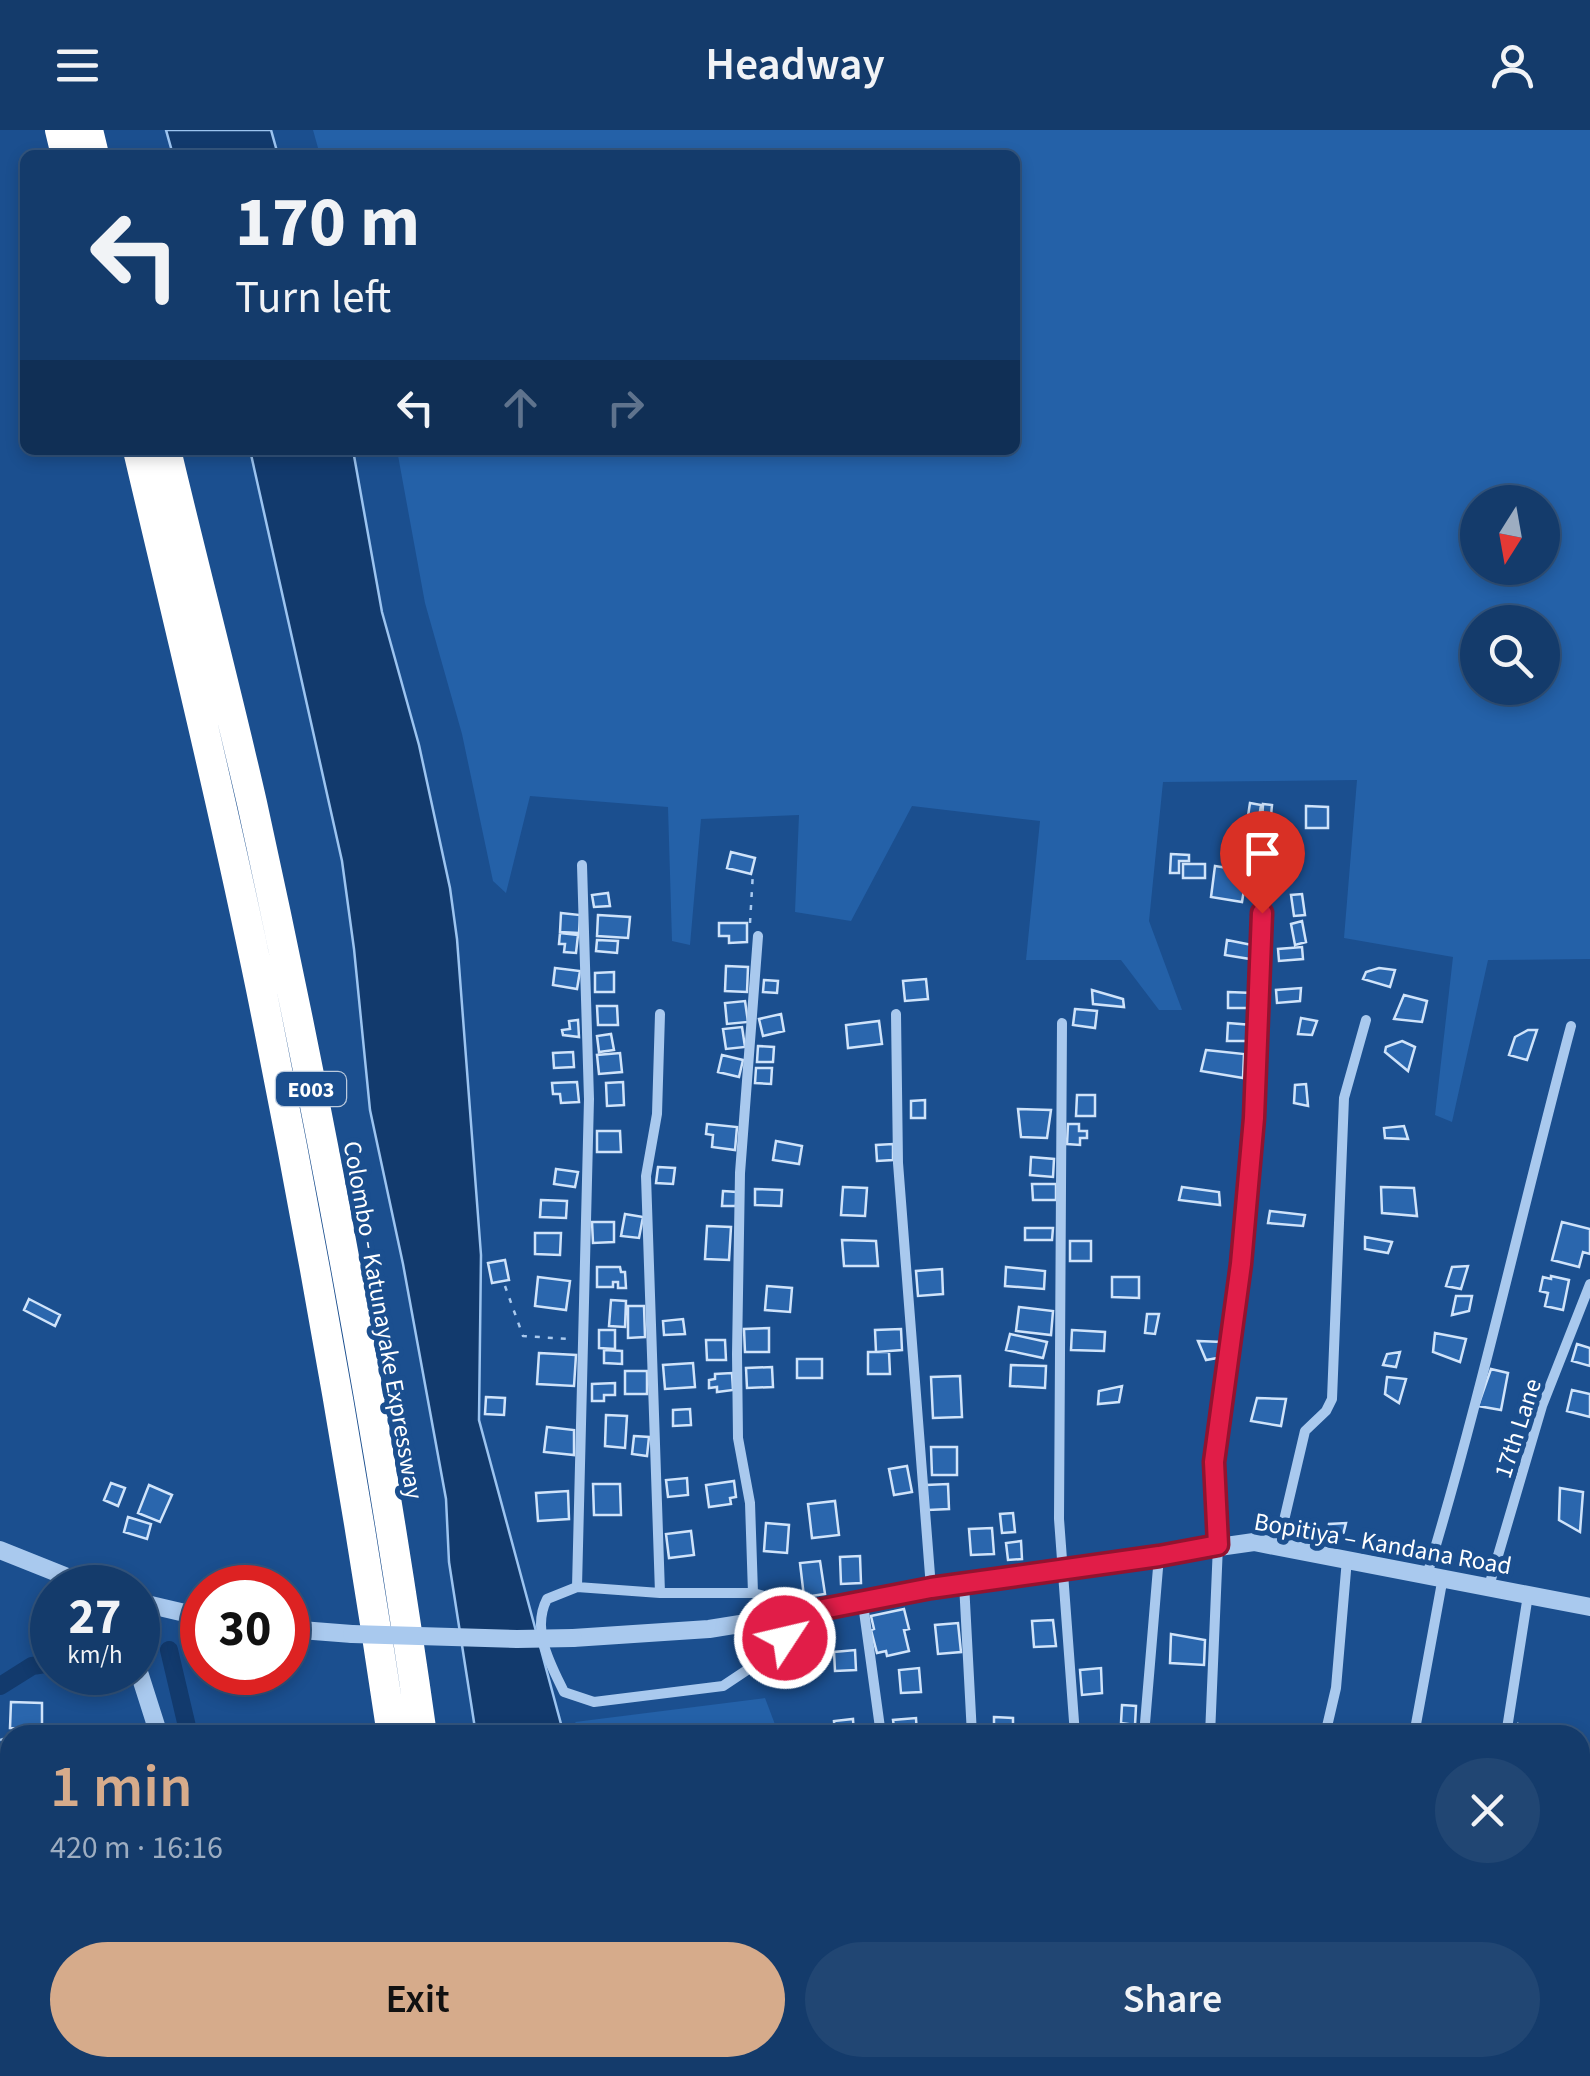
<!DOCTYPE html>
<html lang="en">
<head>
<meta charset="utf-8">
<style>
	:root { --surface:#143b6b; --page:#214673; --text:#f1f3f6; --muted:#9dadc1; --line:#33557e; --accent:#d6ab8b }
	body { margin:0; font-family:"Source Sans 3",sans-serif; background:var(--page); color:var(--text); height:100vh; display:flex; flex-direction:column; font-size:38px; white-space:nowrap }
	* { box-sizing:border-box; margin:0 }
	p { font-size:32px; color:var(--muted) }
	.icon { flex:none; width:55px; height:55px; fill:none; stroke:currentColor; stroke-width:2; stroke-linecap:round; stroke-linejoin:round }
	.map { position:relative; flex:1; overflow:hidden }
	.sheet { position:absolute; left:0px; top:1595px; width:1590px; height:352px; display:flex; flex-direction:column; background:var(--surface); border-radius:30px 30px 0 0; box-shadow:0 5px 15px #0003,0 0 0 2px var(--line) }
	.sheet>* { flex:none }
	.guide { position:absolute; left:20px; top:20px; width:1000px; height:305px; border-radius:15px; box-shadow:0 5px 15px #0003,0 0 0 2px var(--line); background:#143b6b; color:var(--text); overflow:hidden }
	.needle { width:65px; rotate:191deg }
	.buttons { position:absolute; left:1460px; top:355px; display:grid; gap:20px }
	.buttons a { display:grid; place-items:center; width:100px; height:100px; border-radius:50%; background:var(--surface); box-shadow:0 5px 15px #0003,0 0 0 2px var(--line); font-size:50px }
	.speed { position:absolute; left:30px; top:1435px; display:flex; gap:20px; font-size:50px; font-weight:700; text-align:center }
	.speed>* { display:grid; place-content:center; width:130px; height:130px; border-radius:50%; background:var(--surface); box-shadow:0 5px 15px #0003,0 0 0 2px var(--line); line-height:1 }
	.speed small { font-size:25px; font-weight:400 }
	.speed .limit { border:15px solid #d22; background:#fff; color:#111 }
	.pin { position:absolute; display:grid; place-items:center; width:85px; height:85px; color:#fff; margin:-102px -42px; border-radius:50% 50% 50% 0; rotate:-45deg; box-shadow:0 0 10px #0007 }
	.pin .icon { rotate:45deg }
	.me { position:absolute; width:110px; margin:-55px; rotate:55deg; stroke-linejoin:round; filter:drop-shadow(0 0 8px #0008) }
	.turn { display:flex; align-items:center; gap:35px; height:210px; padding:0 50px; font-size:45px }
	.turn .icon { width:130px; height:130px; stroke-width:2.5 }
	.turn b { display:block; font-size:70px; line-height:85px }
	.lanes { display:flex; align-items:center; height:95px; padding:0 50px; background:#0003; justify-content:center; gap:50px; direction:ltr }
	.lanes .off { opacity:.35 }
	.round { display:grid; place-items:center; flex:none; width:105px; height:105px; border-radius:52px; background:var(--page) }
	.headline { display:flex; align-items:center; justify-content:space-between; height:170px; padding:0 50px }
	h1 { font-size:60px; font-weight:600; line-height:75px; color:var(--accent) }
	.action { display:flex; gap:20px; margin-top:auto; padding:20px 50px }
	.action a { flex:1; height:115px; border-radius:60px; background:var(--accent); color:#111; font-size:40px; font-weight:600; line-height:115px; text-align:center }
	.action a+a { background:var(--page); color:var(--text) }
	header { display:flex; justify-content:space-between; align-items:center; height:130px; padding:0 50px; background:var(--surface); font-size:45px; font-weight:600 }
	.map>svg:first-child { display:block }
</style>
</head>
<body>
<header><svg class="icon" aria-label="menu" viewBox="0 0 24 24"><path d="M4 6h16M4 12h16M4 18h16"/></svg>Headway<svg class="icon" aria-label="person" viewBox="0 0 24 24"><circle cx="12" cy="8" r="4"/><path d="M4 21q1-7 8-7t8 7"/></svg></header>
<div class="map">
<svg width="1590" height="1946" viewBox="0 0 1590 1946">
	<rect width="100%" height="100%" fill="#1b4f8f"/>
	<path fill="#2461a8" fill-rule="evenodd" d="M313,0H1590V829L1488,830L1452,992L1435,985L1453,827L1344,808L1357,650L1163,652L1149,791L1182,880H1159L1121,830H1026L1040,691L912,676L851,791L795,782L799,685L701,689L690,815L672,811L668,677L530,666L506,763L493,751L462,604L425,473L397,320H1015V25H320ZM1478,372H1542V438H1478ZM1478,492H1542V558H1478Z
		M765,1568L779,1605H586L575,1592Z
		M649,1938H834L836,1946H650Z"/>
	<path fill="#123a6d" stroke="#9cc4f0" stroke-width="2.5" d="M166,0H271L278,25H173Z
		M250,320H353L382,482L419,615L450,758L457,809L481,1125L479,1290L564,1605H476L449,1432L446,1369L403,1134L370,980L354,819L342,731Z
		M534,1938H627V1946H535Z"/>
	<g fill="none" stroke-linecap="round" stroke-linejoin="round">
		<path stroke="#123a6d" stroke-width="18" d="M169,1520L189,1605
			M0,1556L32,1536L52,1533
			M254,1938L255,1946"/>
	</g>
	<path fill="#2a66ad" stroke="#cfe3fa" stroke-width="2.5" d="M1250,673L1261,675L1257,701L1246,699Z
		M1263,674L1272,675L1270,695L1262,694Z
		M1306,676L1328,677V698H1306Z
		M1231,707L1246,710L1241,736L1226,732Z
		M731,722L755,728L751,744L727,738Z
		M1171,724L1189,725V731H1179V743H1170Z
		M1183,734H1205V748H1183Z
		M1215,736L1247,741L1242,772L1211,767Z
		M608,763L610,776L594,777L592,765Z
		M1302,764L1305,785L1294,786L1291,765Z
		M561,783L580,785L579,803L560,802Z
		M598,785L630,787L628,808L597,806Z
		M1302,791L1306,812L1295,815L1291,794Z
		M719,793H747V812L729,813V806H719Z
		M560,803L578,805L576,823L564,822L565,814H559Z
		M597,810L618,811L617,823L596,821Z
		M1227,810L1252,815L1250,829L1225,825Z
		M1302,817L1303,829L1279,831L1278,819Z
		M726,836L748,837L747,862L725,861Z
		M555,838L580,841L577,859L553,855Z
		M1379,838L1395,840L1390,857L1363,849L1366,842Z
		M614,842V862H595V843Z
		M926,849L928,869L905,871L903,851Z
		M764,850L778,851L777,863L763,862Z
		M1301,858L1300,871L1277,873L1276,860Z
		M1092,860L1123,869L1124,877L1093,874Z
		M1228,862L1253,863V878H1228Z
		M1404,865L1427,871L1422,892L1394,889Z
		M745,871L748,892L727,894L725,873Z
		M597,876H617L618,895H598Z
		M1075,879L1097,881L1095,898L1073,895Z
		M781,884L784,901L763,906L759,889Z
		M1301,888L1317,891L1312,905L1298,904Z
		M578,890L579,907L563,905L562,900L570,899L569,891Z
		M879,891L882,914L848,918L846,895Z
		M1228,893L1252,895V911H1227Z
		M742,897L745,917L726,919L723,899Z
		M1528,900H1537L1527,930L1509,925L1515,907Z
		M611,904L614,920L599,922L597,906Z
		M1402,911L1415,917L1408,941L1385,922L1386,917Z
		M758,916L774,917L773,932H757Z
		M1206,920L1244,924L1243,948L1201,941Z
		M573,922L574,937L554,938L553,923Z
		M620,923L622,942L599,944L597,925Z
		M722,925L743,930L739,947L718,942Z
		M756,938H772L771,954L755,953Z
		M577,952L579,972L561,973L560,964H553L552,953Z
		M623,952L624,975L607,976L606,953Z
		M1306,954L1308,976L1294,973L1295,955Z
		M1077,965H1095V986H1076Z
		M925,970V988H911V971Z
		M1018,979L1051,980L1047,1008L1021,1007Z
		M707,994L737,997L735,1020L712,1017L713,1005L706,1004Z
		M1068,994H1079V1001H1087V1008H1080V1015L1067,1014Z
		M1404,996L1408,1009L1385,1008L1384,998Z
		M597,1001H620L621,1022H597Z
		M776,1011L802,1016L799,1034L773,1030Z
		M893,1014V1030L877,1031L876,1015Z
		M1031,1027L1054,1029L1053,1047L1030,1045Z
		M658,1037L675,1038L673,1054L656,1053Z
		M556,1039L578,1042L575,1057L554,1054Z
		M1032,1054H1056V1070H1033Z
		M843,1057L867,1058L865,1086L841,1085Z
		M1182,1057L1219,1062L1220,1075L1179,1070Z
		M1381,1057L1414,1058L1417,1086L1382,1083Z
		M755,1059L782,1060L781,1076L755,1075Z
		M723,1061L737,1062L736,1076H722Z
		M541,1070L567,1071L566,1088L540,1087Z
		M1270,1081L1305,1085L1303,1096L1268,1093Z
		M625,1084L643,1087L639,1108L621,1106Z
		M592,1092H614V1112L593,1113Z
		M1562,1092L1590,1099V1124L1583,1122L1579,1137L1552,1130Z
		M707,1096L731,1097L729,1130L705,1129Z
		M1025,1098H1053L1052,1110H1025Z
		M535,1103H561L560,1125L535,1124Z
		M1365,1107L1392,1112L1388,1123L1365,1119Z
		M842,1110L876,1111L878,1136H844Z
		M1070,1111H1091V1131H1070Z
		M505,1130L509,1150L492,1153L488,1133Z
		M1468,1136L1461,1159L1446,1156L1452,1137Z
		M597,1137H620L621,1142H625L626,1158H618V1152H613V1157H597Z
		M1006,1137L1045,1141L1044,1159L1005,1156Z
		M942,1139L943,1164L918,1166L916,1141Z
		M1551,1146L1569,1150L1563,1180L1545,1176L1548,1163L1540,1161L1543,1147L1551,1149Z
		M538,1147L570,1151L566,1180L535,1176Z
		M1112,1147H1139V1168L1112,1167Z
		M767,1156L792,1158L790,1182L765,1180Z
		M1456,1166H1472L1469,1181L1452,1185Z
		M29,1169L60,1185L55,1196L24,1180Z
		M611,1170L626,1171L625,1197L609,1196Z
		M628,1176H644L645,1207L628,1208Z
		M1019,1177L1053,1181L1051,1205L1016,1201Z
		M1147,1184H1159L1155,1204L1145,1203Z
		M683,1189L685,1204L664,1205L663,1191Z
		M769,1198V1222H745L744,1199Z
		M901,1199L902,1220L876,1222L875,1200Z
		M599,1200H615V1219L599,1218Z
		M1072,1200L1105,1202L1104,1221L1071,1220Z
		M1435,1203L1466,1209L1460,1232L1433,1222Z
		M1010,1204L1047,1212L1043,1228L1006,1220Z
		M706,1210H725L726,1230H707Z
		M1198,1211L1222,1212L1223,1227L1206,1230Z
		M1577,1214L1590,1218V1236L1572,1231Z
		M604,1220L622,1221V1234L604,1233Z
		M868,1222H889L890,1244H868Z
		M1400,1222L1396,1237L1383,1235L1387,1224Z
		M539,1223L576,1225L574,1256L537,1254Z
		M797,1229H822V1248H797Z
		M693,1233L695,1257L665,1259L663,1235Z
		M1011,1235L1046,1236L1045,1258L1010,1256Z
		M772,1237L773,1257L747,1258L746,1238Z
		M1491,1239L1508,1243L1501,1280L1478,1276Z
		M625,1241H647V1264H625Z
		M732,1243L733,1260L717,1262V1257L709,1258V1250L715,1249V1244Z
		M960,1246L962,1287L933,1288L931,1247Z
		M1387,1247L1406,1249L1399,1273L1385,1264Z
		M615,1253V1265H604V1271H592V1254Z
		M1122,1256L1119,1272L1098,1274L1099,1261Z
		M1572,1260L1590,1264V1287L1567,1281Z
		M486,1267L505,1268L504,1285L485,1284Z
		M1257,1268L1286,1269L1281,1296L1251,1291Z
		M690,1279L691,1295L673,1296V1280Z
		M606,1285L627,1286L625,1318L605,1316Z
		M547,1297L574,1300V1325L544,1322Z
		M634,1306L649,1307L647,1326L632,1324Z
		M931,1317H957V1345H932Z
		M907,1336L912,1362L894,1365L889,1339Z
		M687,1348L688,1365L668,1367L666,1350Z
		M734,1351L736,1367L730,1368L731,1374L709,1377L706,1355Z
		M111,1353L125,1358L118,1376L104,1370Z
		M593,1354H620L621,1385H594Z
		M948,1354L949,1379L928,1380L926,1355Z
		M149,1355L172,1365L160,1392L138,1383Z
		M1560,1358L1583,1362L1580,1402L1559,1390Z
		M568,1361L569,1389L538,1391L536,1363Z
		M835,1371L839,1405L812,1408L808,1374Z
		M1013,1383L1015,1402L1002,1403L1000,1384Z
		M128,1387L151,1394L147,1409L124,1402Z
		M766,1393L789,1395L787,1423L764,1421Z
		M1346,1393L1342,1409H1327L1329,1394Z
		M992,1398L994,1424L971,1425L969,1399Z
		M691,1401L694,1425L669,1428L666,1404Z
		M1021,1411L1022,1429L1008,1430L1006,1413Z
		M860,1426L861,1453L841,1454L840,1427Z
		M820,1431L825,1464L804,1467L800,1433Z
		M904,1479L909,1499L904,1500L909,1521L887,1526L886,1521L877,1523L871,1500L874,1499L871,1486Z
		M1053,1490L1056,1516L1034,1517L1032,1491Z
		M958,1493L961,1522L938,1524L935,1495Z
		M1171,1504L1205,1510L1204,1535L1170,1533Z
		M814,1517L818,1537L798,1540L794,1521Z
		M855,1520L856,1540L835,1541L834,1522Z
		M919,1538L921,1562L901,1563L899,1540Z
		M1101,1538L1102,1563L1082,1565L1080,1540Z
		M11,1572L42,1573V1599L10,1598Z
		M1122,1575L1136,1576L1135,1595L1121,1593Z
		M994,1587L1013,1588V1599H994Z
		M916,1588L917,1605H895L893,1590Z
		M853,1589L854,1605H835L834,1591Z
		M1518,1594L1550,1602L1549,1605H1516Z
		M1052,1595L1054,1605H1035L1034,1598Z
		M1580,1644L1590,1646L1587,1687L1580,1685Z
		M1580,1817L1590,1819V1837L1580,1835Z
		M1580,1849L1590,1851L1586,1872L1580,1871Z
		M0,1861L10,1862L8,1882L0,1881Z
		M1288,1938H1316L1314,1946H1286Z
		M1528,1938L1560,1941L1561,1946H1526Z"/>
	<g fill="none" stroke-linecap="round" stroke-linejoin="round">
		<path stroke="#a9c9ee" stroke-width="2.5" stroke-dasharray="5 8" stroke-linecap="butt" d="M750,793L753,742
			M505,1156L523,1206L568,1209
			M18,1605H26
			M0,1610L10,1607
			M8,1705H10"/>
		<path stroke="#a9c9ee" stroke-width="10" d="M660,884L657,984L646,1046L660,1463
			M896,884L898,1033L931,1458
			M1062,893L1059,1389L1075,1605
			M1278,1416L1305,1301L1326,1281L1332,1269L1344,968L1366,890
			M1427,1445C1482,1264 1522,1079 1571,896
			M964,1453L972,1605
			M1489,1456L1542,1276L1590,1154
			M577,1457L589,969L582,735
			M577,1457L660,1463H753L819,1481L753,1536L723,1556L594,1572L564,1562C550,1533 531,1500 547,1469Z
			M753,1463L750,1373L738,1308L737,1224L740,1043L758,806
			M863,1474L881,1605
			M1144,1605L1159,1426
			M1210,1605L1218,1415L1214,1332L1241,1134L1254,987L1262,783
			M1325,1605L1336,1558L1347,1429
			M1414,1605L1443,1447
			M1506,1605L1528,1465
			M0,1886L10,1888
			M1580,1916L1590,1876
			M371,1938L373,1946
			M987,1938V1939
			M1351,1944L1353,1938
			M3,1946L10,1907
			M1281,1946L1282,1938
			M1452,1946L1453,1938
			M1572,1946L1575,1938"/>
		<path stroke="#a9c9ee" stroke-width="18" d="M0,1420L95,1458
			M138,1472L202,1487
			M288,1499L352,1504
			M573,1508L709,1499L863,1474L931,1458L1254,1412L1590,1477
			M138,1539L159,1605
			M236,1938L238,1946"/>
		<path stroke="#fff" stroke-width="30" d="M60,0L66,25
			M88,0L94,25
			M138,320C180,499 224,679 261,859C311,1106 355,1355 392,1605
			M166,320C194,438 225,555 252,673C320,982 378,1292 422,1605
			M429,1938L430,1946
			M460,1938L461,1946"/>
		<path stroke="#a9c9ee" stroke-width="18" d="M352,1504L517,1509L573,1508"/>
	</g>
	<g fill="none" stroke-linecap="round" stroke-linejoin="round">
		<defs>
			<path id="route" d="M785,1508L818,1480L931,1458L1159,1426L1218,1415L1214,1332L1241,1134L1254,988L1262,783"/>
		</defs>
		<use href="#route" stroke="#92132f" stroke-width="25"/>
		<use href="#route" stroke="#e11d48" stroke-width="18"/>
	</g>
	<g text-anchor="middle" stroke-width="10" stroke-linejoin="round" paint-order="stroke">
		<rect fill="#1b4f8f" stroke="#bbcadd" stroke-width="2.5" x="276" y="942" width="70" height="34" rx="8"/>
		<g font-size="22" font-weight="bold" fill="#fff">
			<text x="311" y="967">E003</text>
		</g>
		<g font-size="25" fill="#fff" stroke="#1b4f8f">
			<text transform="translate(384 1190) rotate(80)" y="9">Colombo - Katunayake Expressway</text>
			<text transform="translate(1517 1298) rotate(-72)" y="9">17th Lane</text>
			<text transform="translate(1383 1413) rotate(10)" y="9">Bopitiya – Kandana Road</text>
		</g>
	</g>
</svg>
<div class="buttons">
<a><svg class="needle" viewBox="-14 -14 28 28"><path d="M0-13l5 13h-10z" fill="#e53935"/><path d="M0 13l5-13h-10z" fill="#9dadc1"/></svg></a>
<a><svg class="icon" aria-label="search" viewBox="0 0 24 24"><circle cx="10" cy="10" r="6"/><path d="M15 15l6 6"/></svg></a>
</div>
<div class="speed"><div>27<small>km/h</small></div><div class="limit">30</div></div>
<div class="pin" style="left:1262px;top:783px;background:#d93025"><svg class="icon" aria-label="arrive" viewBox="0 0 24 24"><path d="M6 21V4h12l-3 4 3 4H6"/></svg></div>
<svg class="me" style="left:785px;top:1508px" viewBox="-20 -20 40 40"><circle r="17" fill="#e11d48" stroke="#fff" stroke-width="3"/><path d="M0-11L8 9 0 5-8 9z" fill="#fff"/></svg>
<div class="guide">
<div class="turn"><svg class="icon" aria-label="left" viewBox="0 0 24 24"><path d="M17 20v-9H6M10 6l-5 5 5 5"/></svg><div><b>170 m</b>Turn left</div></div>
<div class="lanes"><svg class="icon" aria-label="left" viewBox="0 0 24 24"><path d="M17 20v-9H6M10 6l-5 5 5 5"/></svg><svg class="icon off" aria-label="ahead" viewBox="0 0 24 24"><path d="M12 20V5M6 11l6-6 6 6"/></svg><svg class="icon off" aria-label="right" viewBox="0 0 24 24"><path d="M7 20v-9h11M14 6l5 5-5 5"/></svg></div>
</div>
<section class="sheet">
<div class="headline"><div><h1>1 min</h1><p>420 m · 16:16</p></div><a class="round"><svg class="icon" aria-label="close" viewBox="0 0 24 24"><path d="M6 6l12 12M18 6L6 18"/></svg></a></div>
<div class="action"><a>Exit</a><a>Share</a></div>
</section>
</div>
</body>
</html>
